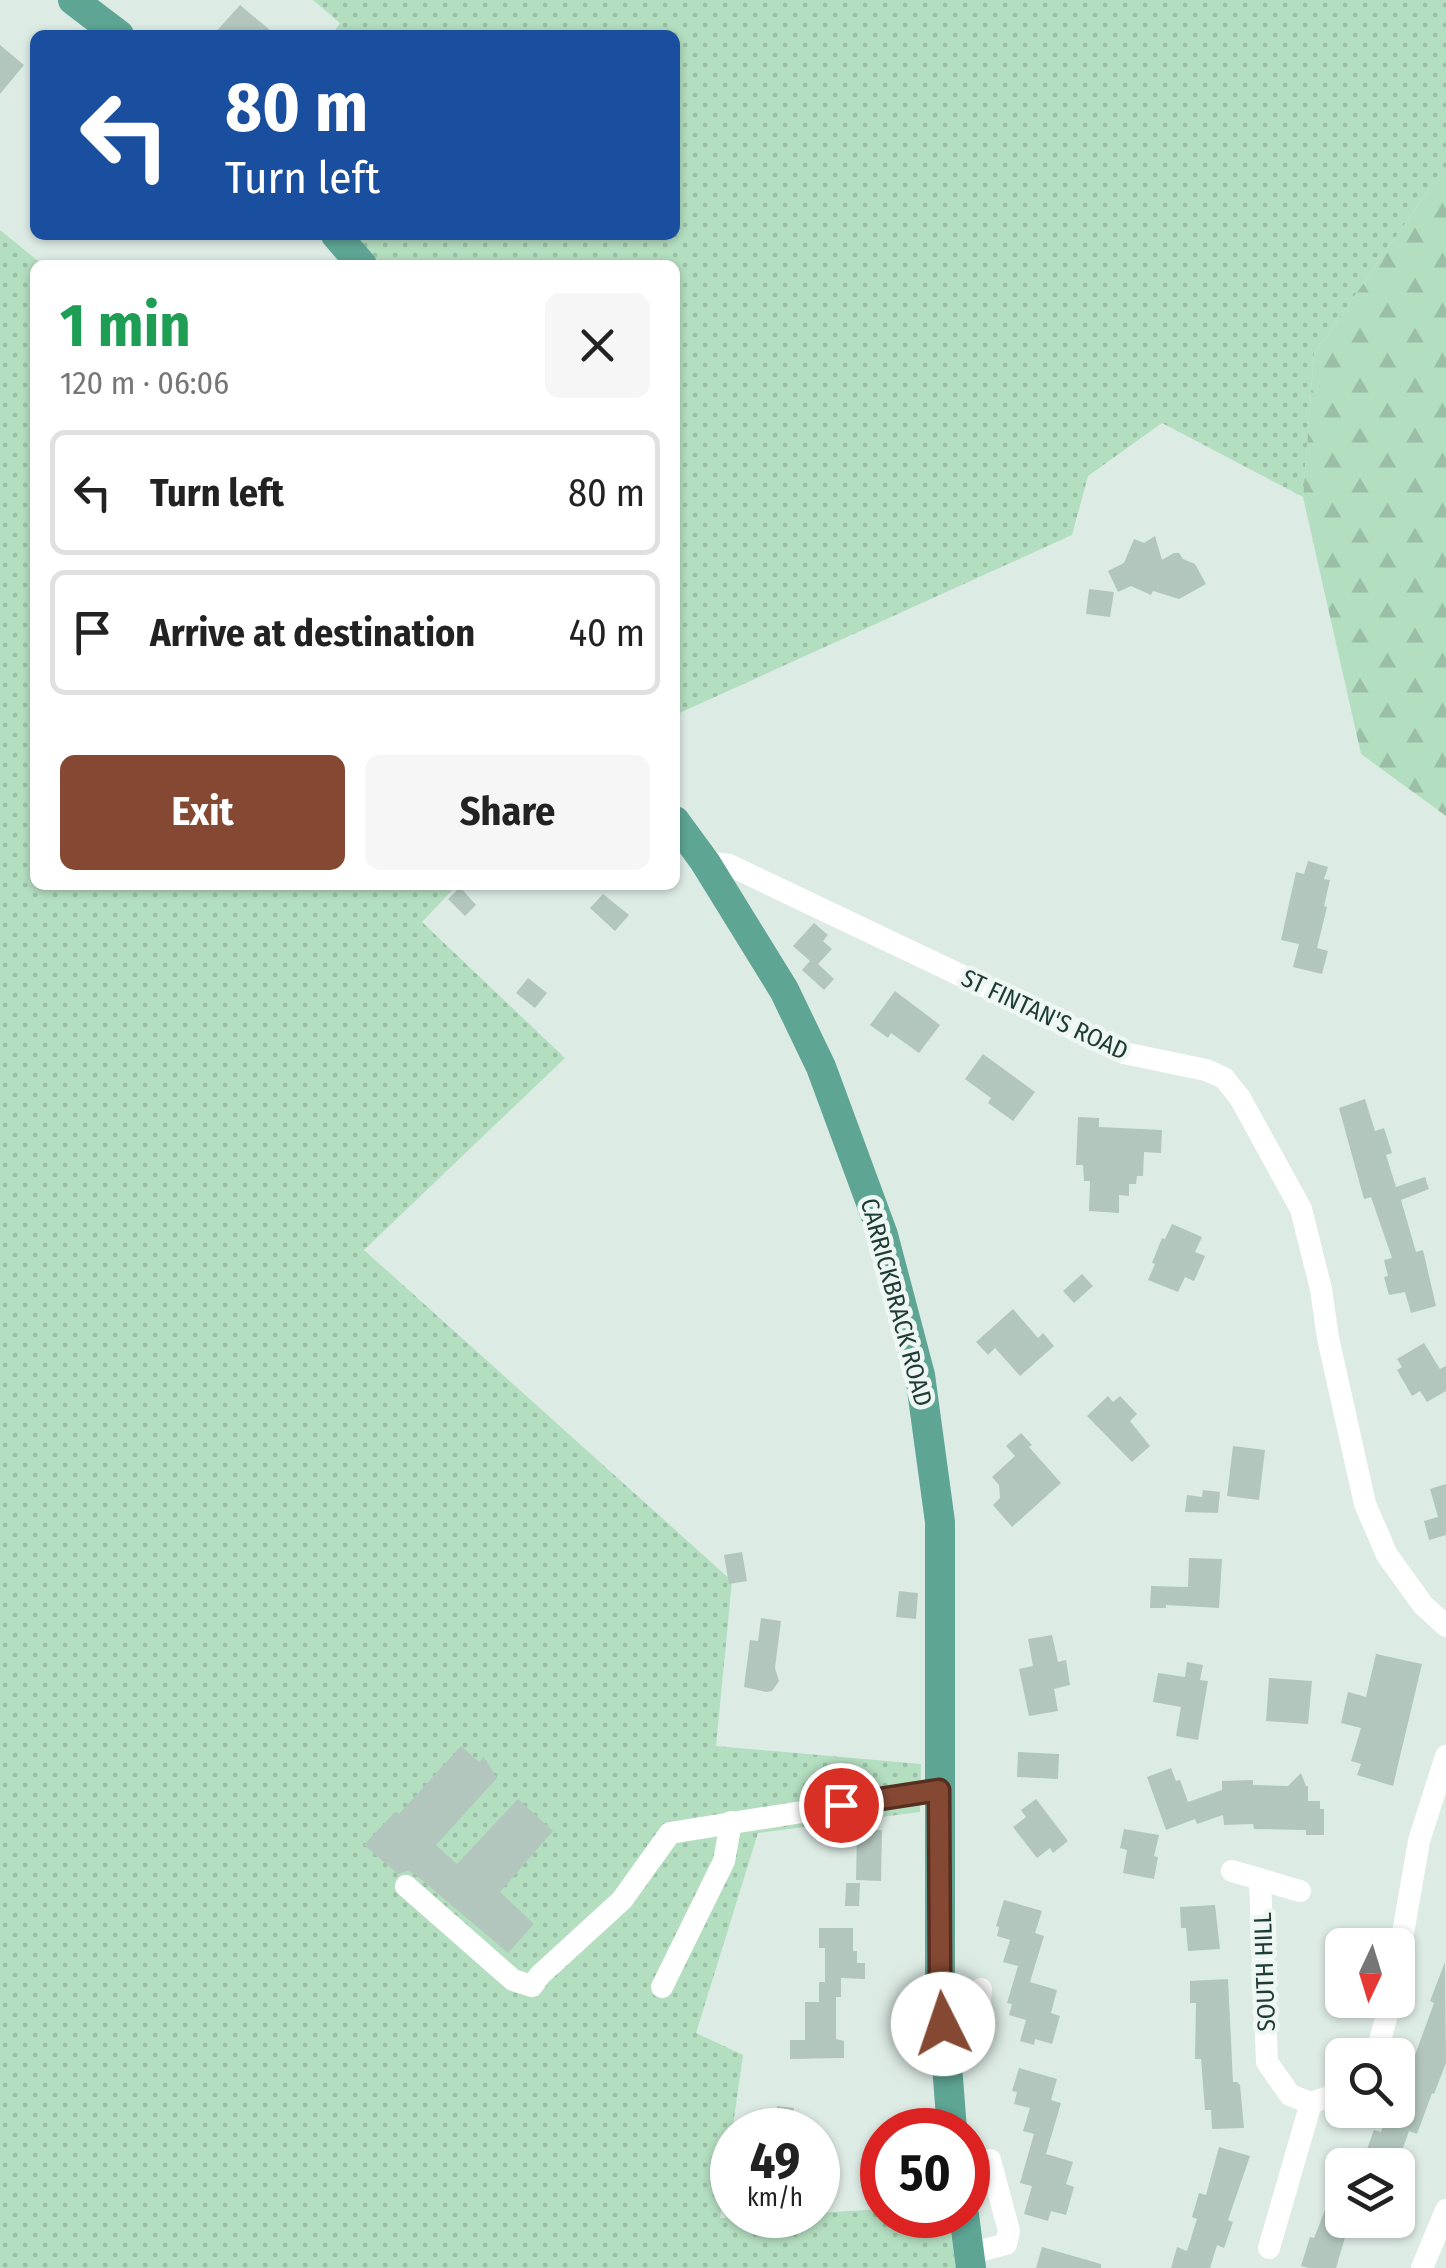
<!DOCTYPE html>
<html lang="en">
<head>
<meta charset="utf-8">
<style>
	:root { --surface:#fff; --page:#f6f6f6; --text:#222; --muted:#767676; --line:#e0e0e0; --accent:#854933 }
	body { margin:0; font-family:"Fira Sans Condensed",sans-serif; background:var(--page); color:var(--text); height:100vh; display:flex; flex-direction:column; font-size:38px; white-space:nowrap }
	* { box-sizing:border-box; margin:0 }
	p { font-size:32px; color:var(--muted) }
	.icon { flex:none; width:55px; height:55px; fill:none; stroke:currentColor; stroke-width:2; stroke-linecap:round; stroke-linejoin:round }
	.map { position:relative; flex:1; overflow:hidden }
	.panel { position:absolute; left:30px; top:260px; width:650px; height:630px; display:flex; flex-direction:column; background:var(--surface); border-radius:15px; box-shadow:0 2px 8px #0004 }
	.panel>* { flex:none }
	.top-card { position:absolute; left:30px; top:30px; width:650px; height:210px; border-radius:15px; box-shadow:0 2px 8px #0004; background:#1a4fa0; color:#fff; overflow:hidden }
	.needle { width:65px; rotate:184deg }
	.tools { position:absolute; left:1325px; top:1928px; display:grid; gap:20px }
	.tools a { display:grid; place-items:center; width:90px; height:90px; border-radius:15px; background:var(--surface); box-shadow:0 2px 8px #0004; font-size:50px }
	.speed { position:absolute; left:710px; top:2108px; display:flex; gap:20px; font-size:50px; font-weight:700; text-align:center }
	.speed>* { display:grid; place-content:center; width:130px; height:130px; border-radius:50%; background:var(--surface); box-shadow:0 2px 8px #0004; line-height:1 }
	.speed small { font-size:25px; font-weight:400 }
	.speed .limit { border:15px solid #d22; background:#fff; color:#111 }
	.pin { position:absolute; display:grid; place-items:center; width:85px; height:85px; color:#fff; margin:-42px; border:5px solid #fff; border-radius:50%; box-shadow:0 2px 10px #0007 }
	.me { position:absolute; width:110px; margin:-55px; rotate:356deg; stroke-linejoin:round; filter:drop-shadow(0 0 8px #0008) }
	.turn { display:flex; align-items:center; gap:35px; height:210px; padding:0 30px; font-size:45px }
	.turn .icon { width:130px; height:130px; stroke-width:2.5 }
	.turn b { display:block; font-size:70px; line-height:85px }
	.round { display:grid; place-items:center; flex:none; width:105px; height:105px; border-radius:15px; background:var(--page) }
	.summary { display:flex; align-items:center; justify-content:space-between; height:170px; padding:0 30px }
	h1 { font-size:60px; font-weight:700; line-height:75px; color:#1e9e55 }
	.button { display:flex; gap:20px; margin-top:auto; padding:20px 30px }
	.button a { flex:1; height:115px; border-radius:15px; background:var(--accent); color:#fff; font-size:40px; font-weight:700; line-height:115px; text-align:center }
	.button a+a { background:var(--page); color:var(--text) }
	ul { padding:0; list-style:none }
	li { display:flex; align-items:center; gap:30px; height:125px; margin:0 20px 15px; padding:0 10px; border:5px solid var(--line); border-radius:15px }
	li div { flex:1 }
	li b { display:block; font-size:38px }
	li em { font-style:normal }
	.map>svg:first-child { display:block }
</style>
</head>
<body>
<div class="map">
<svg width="1446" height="2268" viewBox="0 0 1446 2268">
	<defs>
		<pattern id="grass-dots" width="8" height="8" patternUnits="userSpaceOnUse" patternTransform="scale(2.5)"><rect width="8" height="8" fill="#b4dec0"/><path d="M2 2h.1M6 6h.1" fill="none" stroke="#9abfa6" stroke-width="1.8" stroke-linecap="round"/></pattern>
		<pattern id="forest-firs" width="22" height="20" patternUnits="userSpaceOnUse" patternTransform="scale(2.5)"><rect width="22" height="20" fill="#b4dec0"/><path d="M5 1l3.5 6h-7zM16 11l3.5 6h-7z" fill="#9abfa6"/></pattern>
	</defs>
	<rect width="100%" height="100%" fill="#ddebe5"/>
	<path fill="url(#grass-dots)" d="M313,0H1446V165L1314,354L1303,497L1162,423L1088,476L1072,535L675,715V265H376L348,235H675V35H332L340,23Z
		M0,230L43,265H35V885H457L422,922L565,1058L364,1250L732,1581L716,1746L921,1764L920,1812L758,1833L696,2033L743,2055L720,2218L818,2215V2213L882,2209V2215H948L956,2268H0Z"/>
	<path fill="url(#forest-firs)" d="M1446,165V816L1361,754L1303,497L1314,354Z"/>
	<path fill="#b2c6be" d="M240,5L253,16L276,35H213Z
		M0,45L24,65L0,94Z
		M1155,536L1162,560L1174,553H1179L1183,559L1195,564L1206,584L1179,599L1153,591L1151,595L1131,586L1118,592L1108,571L1124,563L1134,539L1144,543Z
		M1089,589L1114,592L1110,617L1086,614Z
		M1308,861L1328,867L1324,879L1330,880L1324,906L1327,907L1317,948L1328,951L1322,974L1293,967L1299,944L1281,940L1296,872L1304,874Z
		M460,887L476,905L465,916L448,899Z
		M603,894L629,915L615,931L590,908Z
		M814,923L828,935L823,941L832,949L818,964L834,979L824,990L802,970L810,961L793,946Z
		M528,978L547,993L535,1008L516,993Z
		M895,991L940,1025L919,1053L891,1033L888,1038L870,1025Z
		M983,1054L1035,1092L1013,1121L988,1103L991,1098L965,1079Z
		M1365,1099L1375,1131L1384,1128L1392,1153L1386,1155L1396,1187L1425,1177L1429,1189L1401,1200L1416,1252L1423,1250L1436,1306L1411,1313L1405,1292L1389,1295L1384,1277L1388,1276L1384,1260L1392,1258L1371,1197L1364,1199L1339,1108Z
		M1078,1117L1099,1118V1127L1162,1130L1161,1153L1144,1152L1143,1176H1137L1136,1184H1129V1196L1119,1195V1213L1089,1211L1090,1181H1084L1083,1165H1076Z
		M1172,1224L1202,1237L1195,1252L1205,1256L1194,1281L1185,1277L1178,1292L1148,1280L1155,1264L1152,1263L1162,1238L1165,1239Z
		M1082,1274L1093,1286L1074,1303L1063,1291Z
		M1013,1309L1038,1338L1043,1333L1054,1346L1020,1376L995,1348L988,1355L976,1342Z
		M1424,1343L1440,1369L1446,1366V1391L1427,1402L1420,1391L1412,1396L1397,1370L1402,1367L1397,1359Z
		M1108,1396L1113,1402L1120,1396L1137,1414L1130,1421L1150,1446L1132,1462L1087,1416Z
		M1021,1433L1032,1445L1029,1447L1061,1483L1012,1527L993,1505L1000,1498L999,1485L992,1477L1015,1456L1006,1446Z
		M1233,1446L1265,1450L1259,1500L1227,1496Z
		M1446,1484V1535L1429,1540L1424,1521L1438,1517L1430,1489Z
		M1203,1490L1220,1492L1218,1513L1185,1512L1187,1495L1202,1497Z
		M742,1552L747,1581L729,1584L724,1555Z
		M1189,1558L1222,1559L1219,1608L1166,1605V1608H1150L1151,1586L1188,1587Z
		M899,1591L918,1593L916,1619L896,1617Z
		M761,1618L781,1621L775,1668L779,1681L772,1691L766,1692L744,1687L750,1640L758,1641Z
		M1052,1635L1058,1662L1066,1660L1070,1685L1054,1689L1058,1711L1029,1716L1019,1669L1033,1666L1028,1639Z
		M1376,1654L1422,1664L1393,1786L1357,1775L1361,1764L1351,1761L1361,1728L1341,1723L1348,1692L1366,1697Z
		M1187,1662L1203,1665L1200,1680L1208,1681L1198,1740L1176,1736L1181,1707L1153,1702L1158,1673L1185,1677Z
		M1269,1678L1312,1681L1308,1724L1266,1721Z
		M461,1746L479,1762L484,1757L497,1778L436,1845L457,1864L518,1799L553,1831L500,1892L534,1924L508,1953L416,1875L408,1871L398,1874L364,1845L396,1811L399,1814Z
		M1018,1752L1059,1754L1058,1779L1017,1777Z
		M1171,1768L1176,1781L1180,1780L1188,1802L1222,1790V1781L1253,1780V1785L1288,1786L1301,1773L1306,1786H1308V1801H1320V1809H1324V1835H1306V1830L1254,1829L1253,1824L1224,1825L1223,1815L1197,1824L1195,1819L1166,1830L1147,1777Z
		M1036,1799L1068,1841L1053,1853L1050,1848L1037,1858L1013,1827L1026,1817L1021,1810Z
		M1124,1829L1159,1835L1154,1856L1158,1857L1154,1879L1123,1873L1127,1850L1120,1848Z
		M857,1830H882L881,1881L856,1880Z
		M846,1883H860L859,1906H845Z
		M1004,1900L1042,1911L1035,1933L1044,1936L1030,1982L1057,1990L1051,2013L1060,2016L1052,2044L1035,2039L1034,2045L1020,2041L1026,2020L1009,2015L1012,2004L1007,2003L1018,1966L1003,1962L1010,1940L997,1936L999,1927L996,1926Z
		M1215,1905L1220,1949L1188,1951L1186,1928H1181L1180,1907Z
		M819,1928H853V1951H857V1963H865V1979L841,1978V1997H836V2039L844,2041V2058L790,2059V2040H805V2002H819V1982H825V1948H819Z
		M1445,1962L1446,2063L1434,2094L1432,2093L1417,2134L1409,2131L1397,2165H1386L1364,2157L1374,2130L1381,2132L1389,2110H1398V2089L1411,2054L1415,2055L1434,2003L1430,2001Z
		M1228,1979L1233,2082H1237L1240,2085L1244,2128L1212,2129L1211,2110H1205L1201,2059H1195L1196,2003H1190V1981Z
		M1019,2068L1057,2079L1051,2100L1061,2103L1046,2154L1073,2162L1066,2184L1074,2187L1066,2215L1051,2211L1048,2221L1024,2214L1032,2186L1020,2183L1034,2134L1023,2131L1030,2108L1014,2104L1017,2092L1012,2091Z
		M777,2106L794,2108L792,2130H775Z
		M1219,2147L1250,2156L1228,2220L1233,2222L1224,2248L1217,2245L1210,2268H1171L1177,2247L1187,2251L1197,2219L1192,2217L1199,2193L1206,2195Z
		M1340,2172H1342V2234H1346L1336,2268H1309L1301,2266L1310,2237L1314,2238Z
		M1042,2247L1101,2264V2268H1036Z"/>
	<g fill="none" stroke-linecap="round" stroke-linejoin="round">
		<path stroke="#fff" stroke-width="22" d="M705,862L729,865L1124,1053L1206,1070L1224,1078L1240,1098L1301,1209L1321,1289L1328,1338L1365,1504L1387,1555L1423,1605L1446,1626
			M1232,1871L1300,1891
			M1260,1879L1267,2062L1290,2095L1311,2103L1342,2092
			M406,1886L513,1980L532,1986L540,1975L622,1900L670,1833L939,1790
			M1398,1962L1419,1841L1446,1756
			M662,1987L724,1861L731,1822
			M943,2024L978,2025L981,1989
			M1376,2055L1391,2000
			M1269,2248L1311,2103
			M969,2254L1006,2244L1009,2231L990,2160
			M1422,2268L1446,2210"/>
		<path stroke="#5ea594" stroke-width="30" d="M73,0L119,35
			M336,235L362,265
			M675,821L705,862L784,990L821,1067L883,1235L920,1375L940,1522V1975L952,2130
			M964,2215L971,2268"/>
	</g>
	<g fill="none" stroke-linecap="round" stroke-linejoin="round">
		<defs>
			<path id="route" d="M841,1805L939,1790L940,1975L943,2024"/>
		</defs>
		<use href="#route" stroke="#562f21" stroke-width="25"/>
		<use href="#route" stroke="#854933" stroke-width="18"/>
	</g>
	<g text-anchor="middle" stroke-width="9" stroke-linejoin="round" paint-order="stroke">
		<g font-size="25" fill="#1e3c34" stroke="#eef7f3">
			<text transform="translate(1045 1014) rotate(25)" y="9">ST FINTAN'S ROAD</text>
			<text transform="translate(897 1302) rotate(75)" y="9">CARRICKBRACK ROAD</text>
			<text transform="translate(1264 1972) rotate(-92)" y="9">SOUTH HILL</text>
		</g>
	</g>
</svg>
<div class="tools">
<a><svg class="needle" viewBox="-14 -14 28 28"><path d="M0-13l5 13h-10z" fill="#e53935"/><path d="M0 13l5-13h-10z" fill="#767676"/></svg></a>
<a><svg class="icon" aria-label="search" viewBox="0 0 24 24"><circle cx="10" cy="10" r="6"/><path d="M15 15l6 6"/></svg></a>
<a><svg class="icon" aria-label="layers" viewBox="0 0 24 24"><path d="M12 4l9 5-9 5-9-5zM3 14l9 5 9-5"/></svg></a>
</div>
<div class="speed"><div>49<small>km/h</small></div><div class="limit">50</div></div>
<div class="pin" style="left:841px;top:1805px;background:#d93025"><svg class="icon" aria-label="arrive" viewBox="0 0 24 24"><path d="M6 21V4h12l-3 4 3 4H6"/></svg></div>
<svg class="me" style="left:943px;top:2024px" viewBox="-20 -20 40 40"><circle r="19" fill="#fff"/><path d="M0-13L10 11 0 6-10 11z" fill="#854933"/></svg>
<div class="top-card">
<div class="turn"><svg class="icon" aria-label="left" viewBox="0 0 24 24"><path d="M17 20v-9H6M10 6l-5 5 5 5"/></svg><div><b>80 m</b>Turn left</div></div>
</div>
<section class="panel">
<div class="summary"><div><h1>1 min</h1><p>120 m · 06:06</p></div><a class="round"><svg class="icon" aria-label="close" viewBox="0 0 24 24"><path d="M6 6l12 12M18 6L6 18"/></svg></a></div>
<ul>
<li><svg class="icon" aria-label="left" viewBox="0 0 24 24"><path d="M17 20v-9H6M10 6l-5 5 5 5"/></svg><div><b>Turn left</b></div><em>80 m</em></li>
<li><svg class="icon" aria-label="arrive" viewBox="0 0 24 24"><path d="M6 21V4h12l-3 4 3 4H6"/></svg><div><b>Arrive at destination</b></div><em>40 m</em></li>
</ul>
<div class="button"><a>Exit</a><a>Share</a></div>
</section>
</div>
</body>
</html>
